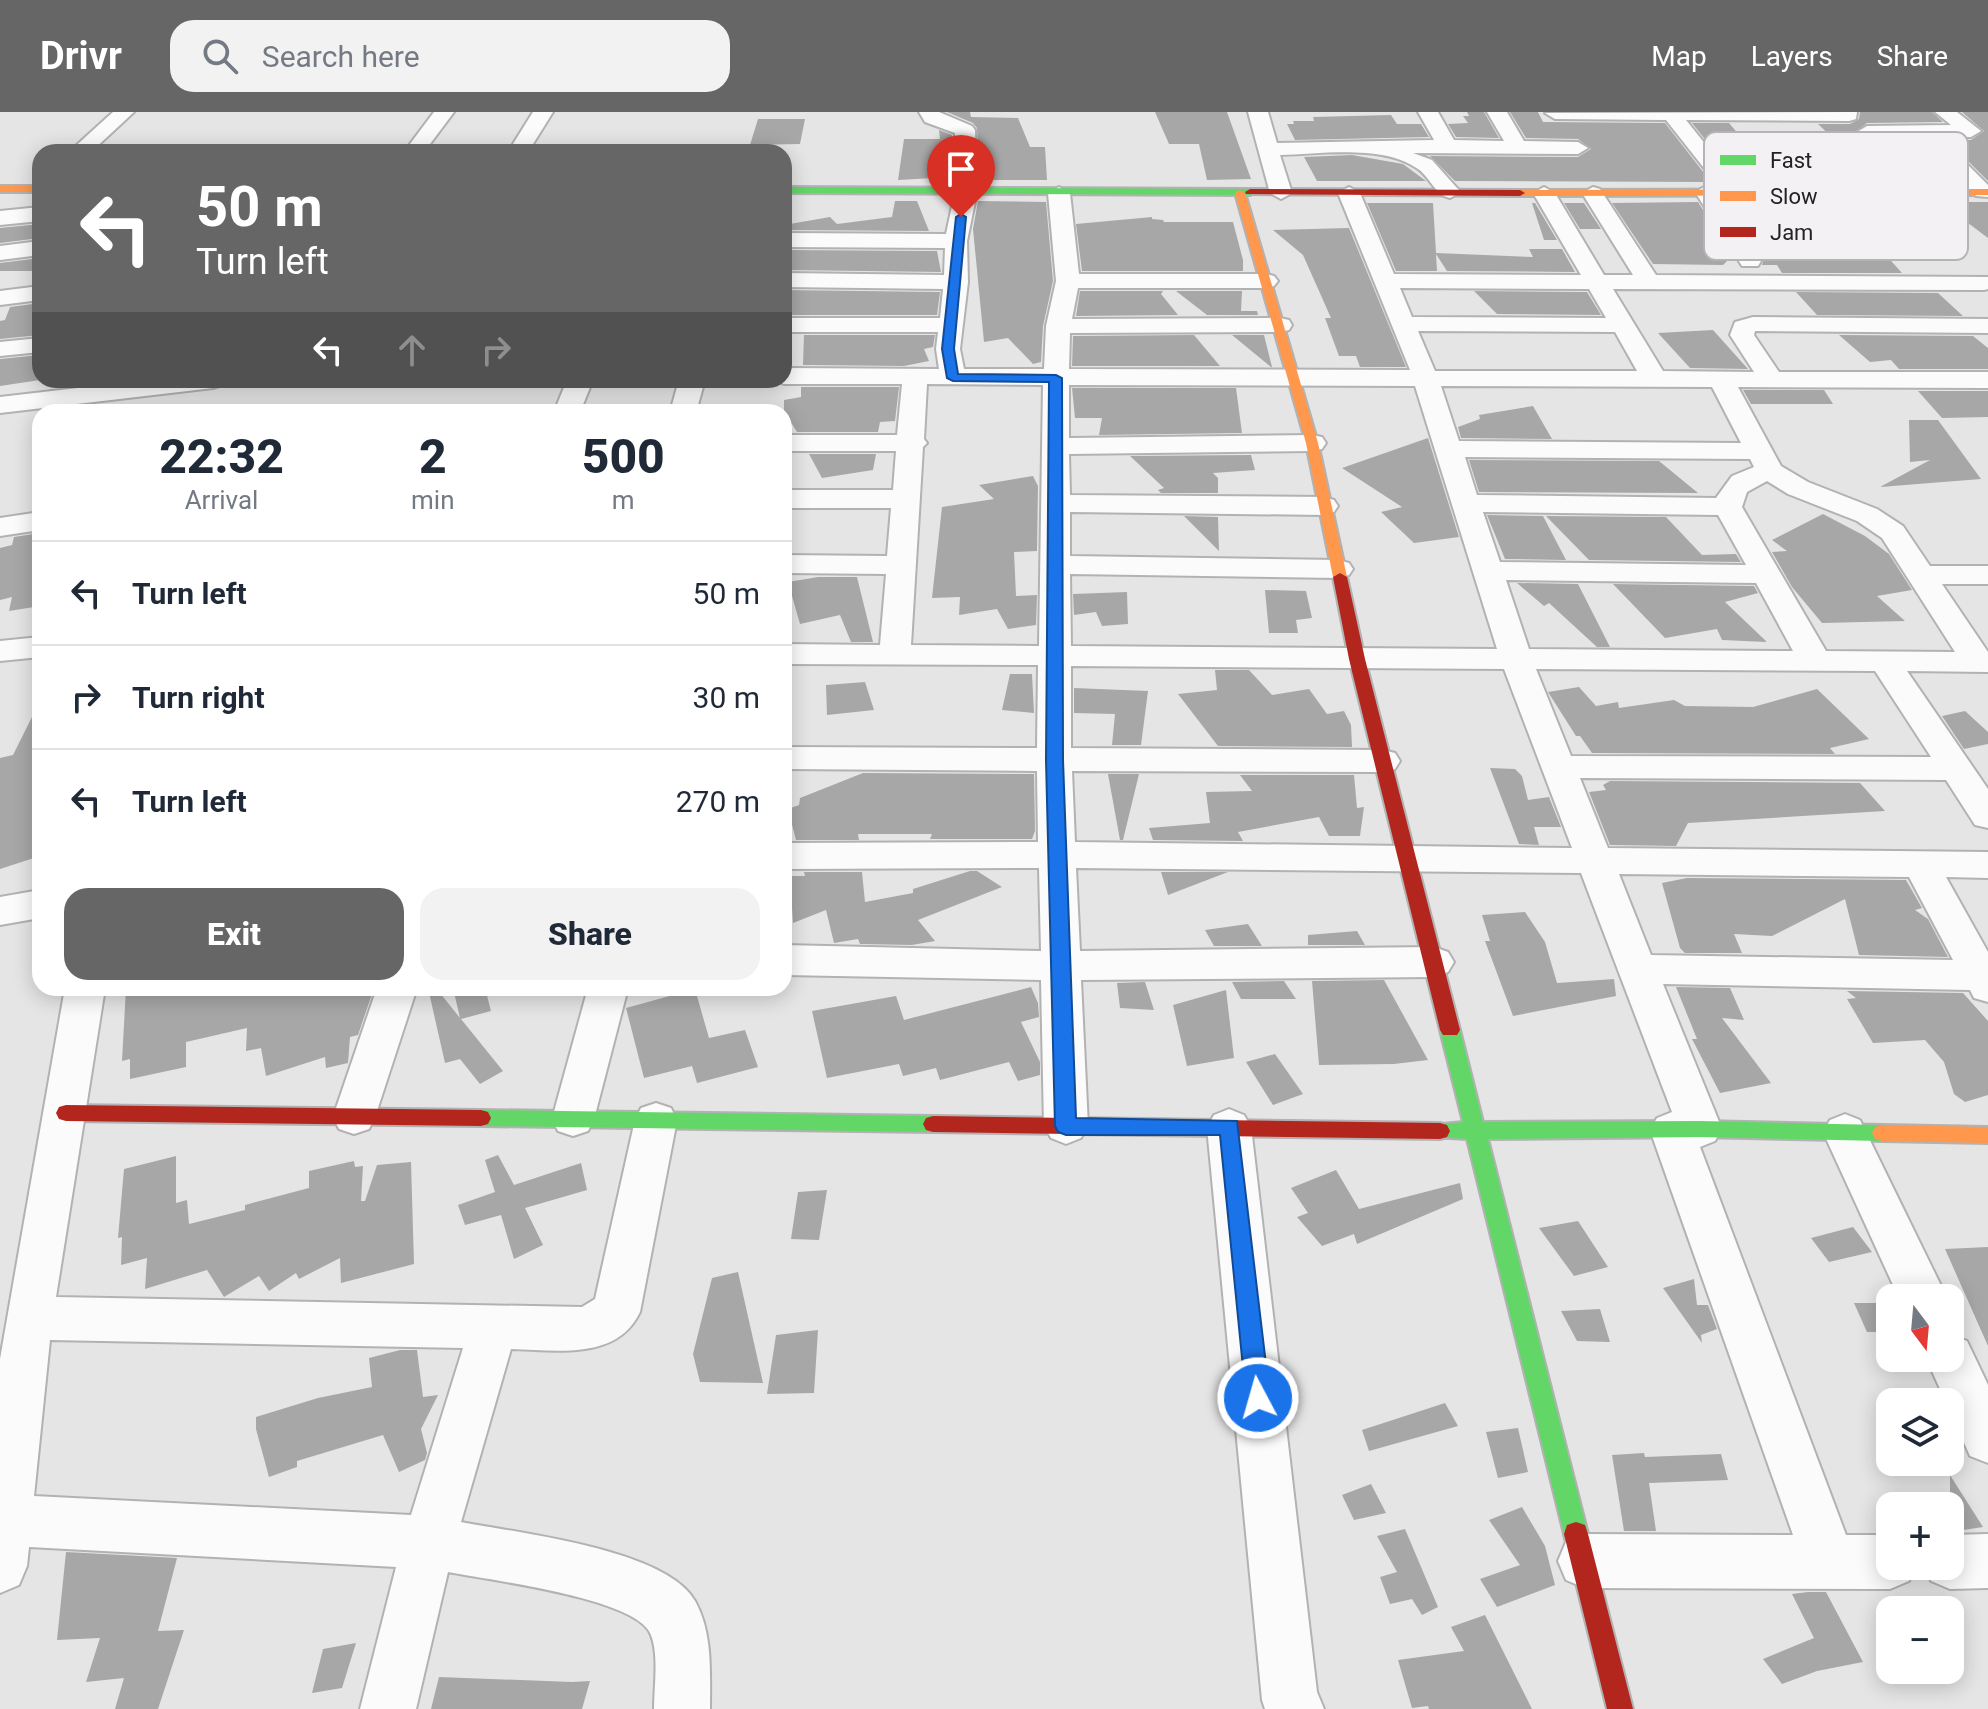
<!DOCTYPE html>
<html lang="en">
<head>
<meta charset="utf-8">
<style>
	:root { --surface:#fff; --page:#f2f2f3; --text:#1f2937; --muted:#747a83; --line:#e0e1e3; --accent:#676667 }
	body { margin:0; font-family:Roboto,sans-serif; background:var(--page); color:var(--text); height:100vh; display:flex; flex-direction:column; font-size:30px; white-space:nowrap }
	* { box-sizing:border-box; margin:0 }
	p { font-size:26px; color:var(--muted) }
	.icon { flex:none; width:44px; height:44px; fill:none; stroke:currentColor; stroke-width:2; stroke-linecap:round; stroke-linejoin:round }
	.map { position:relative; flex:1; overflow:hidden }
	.sheet { position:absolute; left:32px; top:292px; width:760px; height:592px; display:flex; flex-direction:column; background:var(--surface); border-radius:24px; box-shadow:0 4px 20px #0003 }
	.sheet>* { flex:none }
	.hud { position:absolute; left:32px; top:32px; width:760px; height:244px; border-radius:24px; box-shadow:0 4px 20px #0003; background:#676667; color:#fff; overflow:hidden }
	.needle { width:52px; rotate:164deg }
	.tools { position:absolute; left:1876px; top:1172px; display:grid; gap:16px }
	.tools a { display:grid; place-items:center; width:88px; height:88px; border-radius:16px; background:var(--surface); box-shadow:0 4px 20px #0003; font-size:40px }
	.pin { position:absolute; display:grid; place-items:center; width:68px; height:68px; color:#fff; margin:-82px -34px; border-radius:50% 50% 50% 0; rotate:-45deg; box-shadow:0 0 8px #0007 }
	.pin .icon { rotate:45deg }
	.me { position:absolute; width:88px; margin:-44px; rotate:354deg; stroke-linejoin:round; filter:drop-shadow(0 0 6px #0008) }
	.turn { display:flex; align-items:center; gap:28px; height:168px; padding:0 32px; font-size:36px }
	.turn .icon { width:104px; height:104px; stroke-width:2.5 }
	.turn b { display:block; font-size:56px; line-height:68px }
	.lanes { display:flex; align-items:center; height:76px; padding:0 32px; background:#0003; justify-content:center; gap:40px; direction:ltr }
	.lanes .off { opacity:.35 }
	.eta { display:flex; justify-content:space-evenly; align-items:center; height:136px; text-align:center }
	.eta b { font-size:48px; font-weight:800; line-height:56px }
	.action { display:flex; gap:16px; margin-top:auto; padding:16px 32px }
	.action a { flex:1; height:92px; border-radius:24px; background:var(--accent); color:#fff; font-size:32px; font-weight:800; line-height:92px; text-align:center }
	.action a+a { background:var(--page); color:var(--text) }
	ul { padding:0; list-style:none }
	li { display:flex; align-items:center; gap:24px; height:104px; padding:0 32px; border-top:2px solid var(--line) }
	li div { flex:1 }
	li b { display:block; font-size:30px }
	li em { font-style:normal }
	header { display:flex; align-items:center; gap:48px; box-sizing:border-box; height:112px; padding:0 40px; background:var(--accent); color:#fff }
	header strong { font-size:38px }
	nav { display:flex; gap:44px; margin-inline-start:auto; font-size:28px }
	.search { width:560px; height:72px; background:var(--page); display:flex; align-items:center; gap:20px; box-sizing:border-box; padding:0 28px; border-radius:24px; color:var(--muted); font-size:30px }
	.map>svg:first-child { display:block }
</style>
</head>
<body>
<header>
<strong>Drivr</strong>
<div class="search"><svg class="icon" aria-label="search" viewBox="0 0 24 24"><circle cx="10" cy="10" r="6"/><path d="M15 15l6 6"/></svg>Search here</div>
<nav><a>Map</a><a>Layers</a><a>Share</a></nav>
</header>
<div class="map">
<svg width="1988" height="1597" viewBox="0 0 1988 1597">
	<rect width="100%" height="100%" fill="#e6e5e6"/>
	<path fill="#a8a7a8" d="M947,0H970L971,5L1018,6L1030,35H1045L1047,68H980L977,16L973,11Z
		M1155,0H1227L1251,67L1207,68L1199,32H1169Z
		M1467,0H1484L1499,26L1456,25L1448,12L1468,11L1463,4H1469Z
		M1510,0H1538L1543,10L1665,11L1711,70L1455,69L1430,44L1578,45L1591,37L1578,27L1526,26Z
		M1860,0H1932L1943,10L1867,11L1854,21L1867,29L1917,28L1958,70H1879L1818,12H1850L1859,7Z
		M1962,0H1988V69L1947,28H1971L1984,19Z
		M1391,3L1397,12H1421L1429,25L1295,28L1287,12H1294L1293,9H1314L1313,5Z
		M758,7H805L800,32L750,33Z
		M1692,11H1729L1746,31L1731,30L1734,35H1711Z
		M939,18L952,23V65L898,68L904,27H940Z
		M1352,43L1403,52L1426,69H1317L1304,45Z
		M895,89H917L929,119L784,118V113L830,105L837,112L892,105Z
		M978,89L1046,90L1053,169L1043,214L1041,250L1033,252L1008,226L984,230L973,117Z
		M1698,90L1732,144L1723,153L1653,152L1612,91Z
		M1940,90H1988V126Z
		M1367,91H1433L1436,141L1533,145L1529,137H1562L1575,160L1447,159L1436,142L1437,159H1396Z
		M1532,91H1535L1557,128H1544Z
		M1564,91H1584L1601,117H1580Z
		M1152,105V107L1163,108L1164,110H1233L1243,148V159H1082L1076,112Z
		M40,112V126L0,131V116Z
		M1349,116L1406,255H1360L1356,244H1339L1325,206H1331L1303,143L1273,118Z
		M784,138L937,139L941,160L784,158Z
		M1758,138L1884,141L1902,161H1782L1777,153H1762L1764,147Z
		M40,146L35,159H0V151Z
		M784,178L940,180L937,203H784Z
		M1080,179H1163L1161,182L1178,203L1076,204Z
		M1176,179H1242L1241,199H1257L1258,203H1207Z
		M1474,179L1587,180L1601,203L1497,202Z
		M1796,180L1938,181L1963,204L1817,203Z
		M40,191V223L0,227V209L5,208L10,195Z
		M1713,218L1748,257L1690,256L1658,221Z
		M804,223H935L933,235L924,237L929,249L904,254L803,253Z
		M1194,223L1220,254H1072L1073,224Z
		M1232,223H1264L1272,255H1271Z
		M1839,223L1973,224L1988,236V257H1899L1891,248L1870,250Z
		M40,243V268L0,274V247Z
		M801,275H899L895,309L880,310L878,320H797L792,312L784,314V288L801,285Z
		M1072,276H1236L1242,321L1099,323L1102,306H1075Z
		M1743,278H1824L1833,292H1751Z
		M1918,279H1988V305L1942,306Z
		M1533,294L1552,327L1461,326L1458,315L1480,307L1479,303Z
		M1909,308H1938L1981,367L1880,375L1930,348L1910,350Z
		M1428,326L1459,425L1414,431L1381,400L1402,395L1342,356Z
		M809,342H876L873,358L822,366Z
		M1251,343L1255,358L1213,361L1218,366V381H1161L1158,378L1164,376L1130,344Z
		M1469,348L1659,349L1698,381L1479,380Z
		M1033,364L1038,374L1037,439L1014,440L1016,484L1037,483L1036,513L1008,517L997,497L959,503L960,485L932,486L942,395L994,387L979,373Z
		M1823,402L1865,424L1889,442L1912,478L1877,484L1905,509L1822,511L1792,475L1772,440L1787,439L1772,428Z
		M1487,403L1543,404L1566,448L1505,447Z
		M1184,404L1218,405L1219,439Z
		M1546,404L1666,405L1702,443L1736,442L1741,450L1589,448Z
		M40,421V494L9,499L12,485L0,488V436L12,433L14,425Z
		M818,465H857L873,530H851L840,503L800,512L788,470Z
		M1517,471L1578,472L1610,535H1597L1549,491L1544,494Z
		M1613,472L1754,474L1758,481L1725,490L1767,530L1722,528L1717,517L1665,526Z
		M1265,478L1306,479L1312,506L1296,508L1298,521H1269Z
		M1127,480L1128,512L1102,514L1096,500L1074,503L1073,482Z
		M1215,558H1249L1272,583L1309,577L1327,602L1344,599L1351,613L1352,635L1218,634L1178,582L1217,578Z
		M1010,562H1032L1034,601L1002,598Z
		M865,570L874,598L827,603L826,573Z
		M1579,575L1596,594L1618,590L1619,596L1674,588L1685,594L1753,595L1817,577L1869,627L1830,636L1835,642L1592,641L1580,624H1576L1548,580Z
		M1074,576L1148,579L1141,633H1112L1115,602L1074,601Z
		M40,589V659L35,671L40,707L33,708L34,746L0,757V646L13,643Z
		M1965,599L1988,620V632L1964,637L1942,604Z
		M1490,656L1515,657L1522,664L1528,688L1549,685L1561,715H1534L1539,733L1519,732Z
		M863,661L1034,662L1035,719L1032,727H930L932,722H858L859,728H796L788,697L799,693L800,686Z
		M1108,662H1139L1123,728H1120Z
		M1240,663H1354L1357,696L1364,695L1360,724H1329L1319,705L1238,720L1243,729L1153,728L1149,716L1210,711L1206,680L1252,679Z
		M1610,669L1860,671L1885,699L1688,711L1676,734L1610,733L1589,680L1606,678L1603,673Z
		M970,759H977L1002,775L918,808L935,829L912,833L860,832L858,827L834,831L826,798L793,811L790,764H805L804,760H862L865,790L913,781V777Z
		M1161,760H1228L1168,783Z
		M1687,766L1906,768L1922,796L1915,798L1928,807L1948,845L1859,843L1845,787L1772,824L1734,822L1742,841H1685L1680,836L1662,771Z
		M1525,800L1545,830L1557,871L1614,867L1616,884L1513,904L1485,829H1490L1482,803Z
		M1248,812L1262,834H1214L1205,818Z
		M1357,819L1365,833H1308V823Z
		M1384,868L1428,948L1394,952L1319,953L1312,869Z
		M1284,869L1296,887H1241L1232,870Z
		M1145,870L1154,898L1120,896L1117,871Z
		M1031,875L1038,891L1039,905L1021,910L1040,950V963L1018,969L1009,950L940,968L936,956L903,964L899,952L827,966L812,899L896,884L904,908Z
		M1676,875L1730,876L1744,908L1722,906L1771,971L1720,981L1692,927H1697Z
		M126,876H374L358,923L350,925L348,951L326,956L325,945L266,964L261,936L246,939L247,916L186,930V955L130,967V947L122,949Z
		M428,876H436L460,906L453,876H485L491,899L461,907L503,959L480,972L460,947L445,951Z
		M695,877L709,926L745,918L758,955L697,971L692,954L644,966L626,896Z
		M1226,878L1234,946L1187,954L1173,893Z
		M1847,879L1963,881L1988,909V983L1965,990L1954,982L1944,950L1925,928L1873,931L1847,887L1856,886Z
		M1275,942L1303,982L1273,993L1246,950Z
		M498,1043L514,1073L581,1051L587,1078L525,1096L543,1133L514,1147L501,1103L465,1113L458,1093L495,1080L485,1048Z
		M176,1044V1091L187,1088L189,1112L245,1098V1093L309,1076V1059L354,1049L355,1055L363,1054L361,1089H365L377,1053L411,1050L414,1152L341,1171L340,1146L299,1167L296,1161L269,1179L259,1164L224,1185L207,1158L145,1177L147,1146L121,1153L122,1125L118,1126L124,1057Z
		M1336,1058L1359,1097L1460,1071L1463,1087L1357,1132L1354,1122L1322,1134L1297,1105L1308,1101L1291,1076Z
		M827,1078L819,1128L791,1127L798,1080Z
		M1578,1109L1608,1155L1574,1164L1539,1116Z
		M1853,1115L1872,1140L1829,1150L1811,1126Z
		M1988,1135V1234L1945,1137Z
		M738,1160L763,1271L700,1270L693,1242L712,1166Z
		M1694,1167L1697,1193H1708L1717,1217L1701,1223L1702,1231L1663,1176Z
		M1854,1191H1880L1890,1205V1220H1867Z
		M1600,1197L1610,1230L1577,1229L1561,1199Z
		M818,1218L814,1281L767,1282L776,1223Z
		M400,1238H417L423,1285L438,1283L421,1317L427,1341L425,1348L399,1360L383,1323L297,1349V1355L269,1365L256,1317V1305L318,1286L372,1275L369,1246Z
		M1445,1291L1458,1314L1369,1339L1362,1318Z
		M1518,1316L1528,1360L1498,1366L1486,1320Z
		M1644,1341L1645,1345L1721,1342L1728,1368L1649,1371L1656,1419H1624L1612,1343Z
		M1950,1363L1983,1415L1950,1420Z
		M1371,1372L1386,1401L1354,1408L1342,1383Z
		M1522,1395L1545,1434L1555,1473L1497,1495L1480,1467L1520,1453L1489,1408Z
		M1405,1417L1438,1495L1422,1503L1412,1487L1390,1492L1380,1465L1397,1460L1377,1424Z
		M66,1440L177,1446L158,1519L184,1518L158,1597H115L124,1566L86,1570L100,1526L57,1528Z
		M1808,1480H1826L1863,1550L1817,1559L1782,1572L1763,1547L1814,1526L1792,1482Z
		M1485,1503L1532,1597H1429L1428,1594L1412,1596L1398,1548L1464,1539L1451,1515Z
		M356,1531L342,1576L312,1581L323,1537Z
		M439,1565L572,1570L590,1569L582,1597H431Z"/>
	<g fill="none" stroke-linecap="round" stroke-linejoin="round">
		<defs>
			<path id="street" d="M113,0H134L91,40H69Z
				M434,0H454L424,40H404Z
				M533,0H553L528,40H508Z
				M919,0H939L972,14L975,18L977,80L967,129L968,170L960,237L964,257H1044L1046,214L1056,169L1048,81L1059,75L1070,81L1079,162H1266L1274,164L1278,169L1274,174L1266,176H1078L1072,207L1280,206L1289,208L1292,213L1289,218L1280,220L1070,221L1069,257L1410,258L1338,81L1349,75L1360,81L1394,162L1581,163L1533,81L1544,75L1555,81L1604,163H1633L1582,81L1593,75L1600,77L1656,163L1988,165V177L1984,178L1613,177L1663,259L1754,260L1730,223L1735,210L1753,205L1988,207V221L1755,219L1754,223L1779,260H1988V276L1738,275L1781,354L1808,370L1877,397L1903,414L1930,454H1988V472H1942L1988,540V560L1907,559L1988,677V716L1975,713L1946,668L1580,666L1608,736L1988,740V766L1946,765L1988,840V890L1974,886L1970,878L1663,872L1722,1017L1715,1029L1700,1035L1846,1423H1890V1454H1915L1909,1469L1890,1477L1585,1476L1566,1468L1558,1449L1566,1430L1585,1422L1793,1423L1650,1018L1657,1006L1672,1000L1581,761L1076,756L1080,839L1434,835L1448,840L1454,850L1448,860L1434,865L1081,868L1088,1014L1081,1026L1066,1032L1051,1026L1044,1014L1041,868L784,863V833L1041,839L1039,756L784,757V731L1038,730L1037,659L784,657V635L1037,636L1038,553L784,552V532L880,533L886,462L784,461V443L887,444L891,396H784V378H893L896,339H784V323H897L902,272H784L774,268H784V256L939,257L936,237L938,220H784V206H940L943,177L784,175V161L944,163L945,136L784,135V121L946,122L955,80V21L925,10ZM1400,176L1589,177L1606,206L1412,205ZM1418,219L1615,220L1637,259H1435ZM927,272L1043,273L1039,534L911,533L923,335L927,331L924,327ZM1069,273L1415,274L1497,537L1071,534L1070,462L1338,466L1349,463L1353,457L1349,451L1338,448L1070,444V400L1324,403L1334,400L1338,394L1334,388L1324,385L1070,383L1069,342L1312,339L1322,337L1326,331L1322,325L1312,323L1069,326ZM1441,274L1712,275L1741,331L1459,329ZM1465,345L1750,347L1754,355L1732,364L1716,386L1477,383ZM1767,369L1788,382L1857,409L1882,426L1955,540L1826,539L1742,395L1747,380ZM1483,400L1718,403L1746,453L1500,450ZM1506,468L1756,471L1793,539L1529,537ZM1071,554L1504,557L1572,736L1075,730L1072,659L1383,660L1395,657L1400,649L1395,641L1383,638L1071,636ZM1536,557L1875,559L1931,645L1571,644ZM1619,762L1909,765L1953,848L1651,843Z
				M1248,0H1268L1277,31L1434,28L1418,0H1438L1454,28L1504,29L1487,0H1507L1524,29L1578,30L1588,36L1578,42L1413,41L1432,48L1457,76L1461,80L1450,86C1435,83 1430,65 1418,57C1384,32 1321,42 1280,43L1292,81L1281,87L1270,81Z
				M1857,0L1856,7L1849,9L1686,8L1710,38H1794L1804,44L1794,50H1720L1744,80L1733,86L1726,84L1666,8L1555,7L1545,1Z
				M1935,0H1957L1981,19L1971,25H1940L1988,73V85L1976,84L1918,25L1867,26L1857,20L1867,14L1951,13Z
				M1706,74L1713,76L1744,121L1925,125L1882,80L1893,74L1900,76L1964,140L1961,145L1953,147L1939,139L1752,135L1761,149L1758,154H1742L1695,80Z
				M40,95V109L0,113V99Z
				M40,129V143L0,148V134Z
				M40,174V188L0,193V179Z
				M40,226V240L0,244V230Z
				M147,268H226L222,273L213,276L0,301V285Z
				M567,268H593L580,300H554Z
				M679,268H705L696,300H670Z
				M40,400V418L0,424V406Z
				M40,525V545L0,549V529Z
				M40,778V806L0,813V785Z
				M65,876H105L56,1185L582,1195L595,1187L635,1008L641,996L656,991L671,996L677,1008L640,1200C617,1249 556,1238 511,1237L461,1410C518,1421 666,1437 695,1489C713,1521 710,1561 710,1597H654C654,1574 659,1544 651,1523C638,1486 488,1468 448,1460L416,1597H360L396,1455L29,1435L27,1454L19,1473L0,1481V1247ZM50,1228L463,1236L411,1403L34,1384Z
				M377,876H417L375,1005L369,1017L354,1022L339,1017L333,1005Z
				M588,876H628L594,1007L588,1019L573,1024L558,1019L552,1007Z
				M1229,997L1244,1003L1251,1015L1317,1580L1324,1597H1265L1262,1588L1207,1015L1214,1003Z
				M1845,1002L1860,1008L1947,1186H1899L1823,1020L1830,1008Z
				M1950,1223L1967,1229L1988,1273V1351L1970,1344L1950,1299V1290H1946L1926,1246H1950Z
				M1988,1422V1476L1950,1477L1931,1469L1925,1454H1950V1423Z"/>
			<path id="fast" d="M784,75L1250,77L1255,80L1250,83L784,81Z
				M1450,911L1457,913L1460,918L1483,1010L1700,1009L1882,1013L1889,1015L1892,1021L1889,1027L1882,1029L1700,1025L1488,1027L1588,1422L1585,1431L1576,1434L1567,1431L1564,1422L1467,1027L1433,1025L1430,1019L1433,1013L1463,1010L1440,918L1443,913Z
				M481,998L933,1004L940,1006L943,1012L940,1018L933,1020L481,1014L474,1012L471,1006L474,1000Z"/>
			<path id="slow" d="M0,74H40V80H0Z
				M1988,77V83L1520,84L1515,81L1520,78Z
				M1240,78L1245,81L1318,331L1347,465L1345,468H1335L1333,465L1306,331L1235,81Z
				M1882,1013L1988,1015V1031L1882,1029L1875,1027L1872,1021L1875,1015Z"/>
			<path id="jam" d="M1250,77L1520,78L1525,81L1520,84L1246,82L1245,80Z
				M1340,461L1347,465L1365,547L1460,918L1457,923H1443L1440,918L1349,547L1333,465Z
				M66,993L481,998L488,1000L491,1006L488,1012L481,1014L66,1009L59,1007L56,1001L59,995Z
				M933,1004L1440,1011L1447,1013L1450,1019L1447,1025L1440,1027L933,1020L926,1018L923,1012L926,1006Z
				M1576,1410L1585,1413L1588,1422L1633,1597H1607L1564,1422L1567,1413Z"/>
		</defs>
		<use href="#street" stroke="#b3b2b3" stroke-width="4"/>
		<use href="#fast" stroke="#b3b2b3" stroke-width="4"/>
		<use href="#slow" stroke="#b3b2b3" stroke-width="4"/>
		<use href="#jam" stroke="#b3b2b3" stroke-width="4"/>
		<use href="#street" fill="#fbfbfb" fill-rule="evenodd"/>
		<use href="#fast" fill="#63d668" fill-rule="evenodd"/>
		<use href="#slow" fill="#ff974d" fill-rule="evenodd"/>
		<use href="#jam" fill="#b3261e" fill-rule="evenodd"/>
	</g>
	<path fill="#1a73e8" stroke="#114b97" stroke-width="2" d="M961,102L966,105L954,237L958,262L1056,263L1062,266L1063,648L1076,1006L1237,1009L1270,1286L1266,1294L1258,1297L1250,1294L1246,1286L1220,1023H1066L1058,1020L1055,1014L1046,648L1049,270L953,269L947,266L942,237L956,105Z"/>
	<rect x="1704" y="20" width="264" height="128" rx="12" fill="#f4f1f4" stroke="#b5b3b5" stroke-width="2"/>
	<rect x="1720" y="43" width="36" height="10" fill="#63d668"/>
	<rect x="1720" y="79" width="36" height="10" fill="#ff974d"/>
	<rect x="1720" y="115" width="36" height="10" fill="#b3261e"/>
	<g font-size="22" fill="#232223">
		<text x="1770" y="56">Fast</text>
		<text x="1770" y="92">Slow</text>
		<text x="1770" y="128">Jam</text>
	</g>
</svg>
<div class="tools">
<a><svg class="needle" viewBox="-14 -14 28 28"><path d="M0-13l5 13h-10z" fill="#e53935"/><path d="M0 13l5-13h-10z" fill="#747a83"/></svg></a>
<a><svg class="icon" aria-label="layers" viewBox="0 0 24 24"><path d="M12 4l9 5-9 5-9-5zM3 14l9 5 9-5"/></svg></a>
<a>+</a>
<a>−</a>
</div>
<div class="pin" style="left:961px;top:105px;background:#d93025"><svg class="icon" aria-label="arrive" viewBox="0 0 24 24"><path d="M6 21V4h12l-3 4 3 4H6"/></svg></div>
<svg class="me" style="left:1258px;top:1286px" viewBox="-20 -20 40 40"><circle r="17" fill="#1a73e8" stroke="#fff" stroke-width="3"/><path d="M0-11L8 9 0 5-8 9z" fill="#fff"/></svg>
<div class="hud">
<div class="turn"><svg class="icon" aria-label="left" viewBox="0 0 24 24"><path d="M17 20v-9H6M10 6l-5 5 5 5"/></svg><div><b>50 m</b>Turn left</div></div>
<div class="lanes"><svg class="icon" aria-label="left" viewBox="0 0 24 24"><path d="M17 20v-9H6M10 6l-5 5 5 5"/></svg><svg class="icon off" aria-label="ahead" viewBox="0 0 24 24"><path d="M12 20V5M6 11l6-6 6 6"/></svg><svg class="icon off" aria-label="right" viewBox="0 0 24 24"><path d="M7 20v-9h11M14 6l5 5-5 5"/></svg></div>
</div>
<section class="sheet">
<div class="eta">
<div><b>22:32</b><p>Arrival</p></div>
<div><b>2</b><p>min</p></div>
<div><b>500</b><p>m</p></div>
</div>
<ul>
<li><svg class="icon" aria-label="left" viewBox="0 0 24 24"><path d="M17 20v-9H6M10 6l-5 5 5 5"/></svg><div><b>Turn left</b></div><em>50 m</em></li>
<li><svg class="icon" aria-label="right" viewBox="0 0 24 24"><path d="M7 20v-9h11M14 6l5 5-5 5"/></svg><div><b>Turn right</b></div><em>30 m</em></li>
<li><svg class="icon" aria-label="left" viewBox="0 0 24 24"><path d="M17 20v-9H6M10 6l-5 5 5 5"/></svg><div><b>Turn left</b></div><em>270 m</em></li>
</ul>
<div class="action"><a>Exit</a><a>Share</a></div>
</section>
</div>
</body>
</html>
